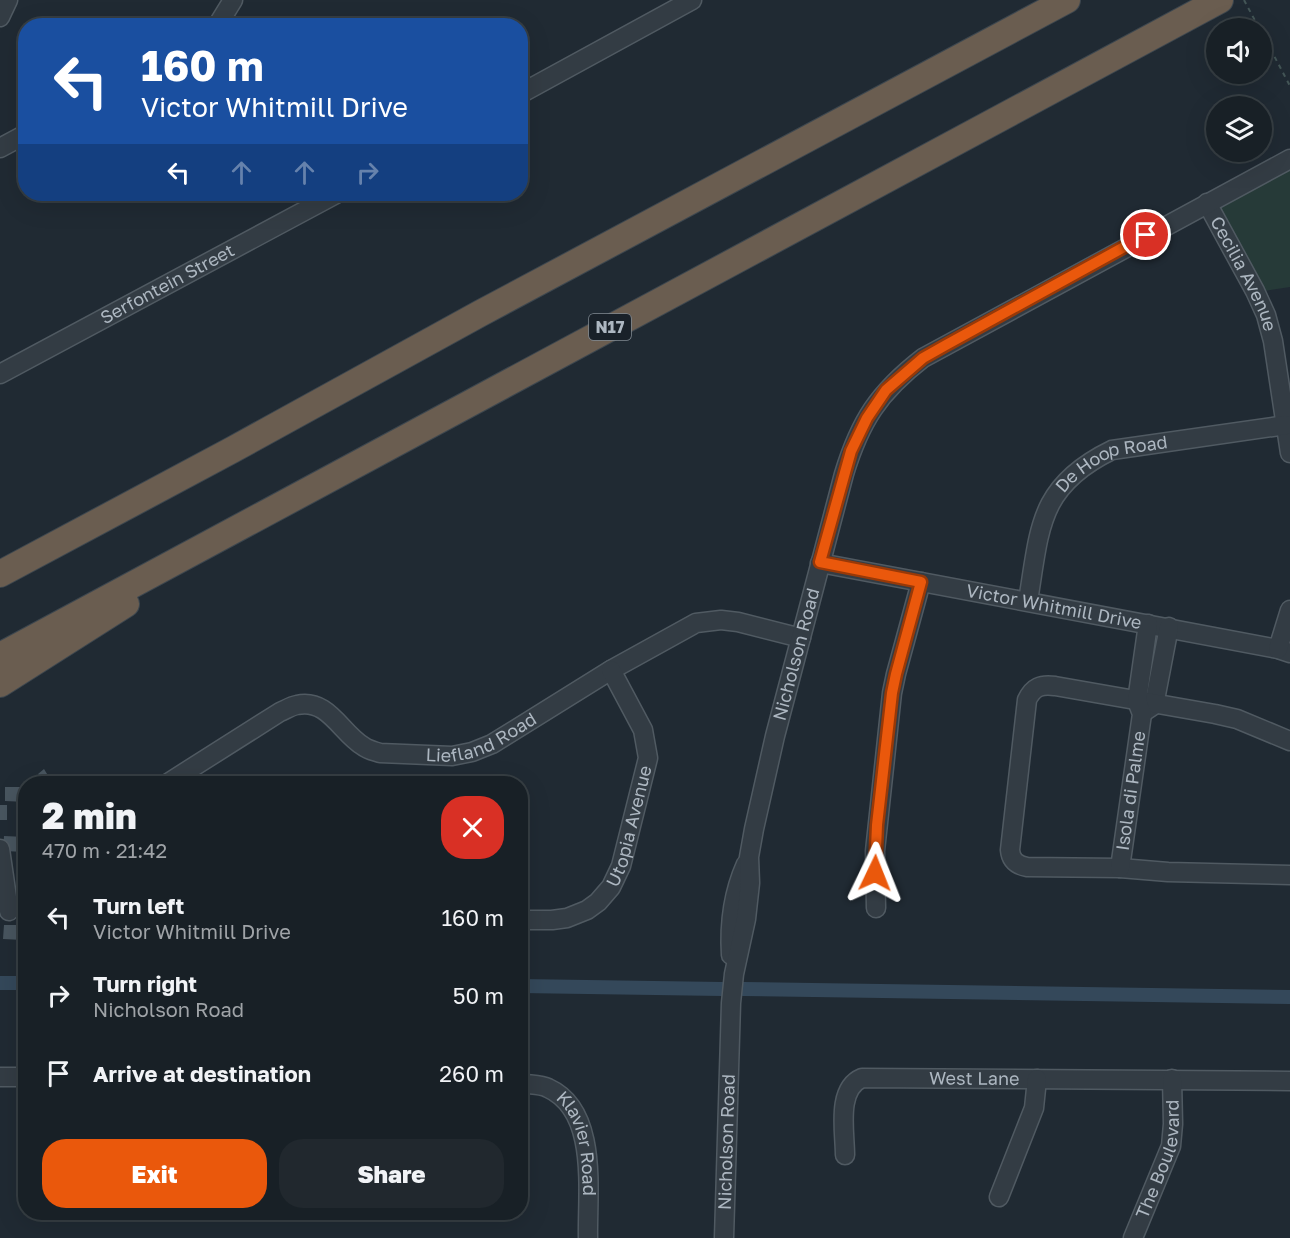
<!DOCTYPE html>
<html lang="en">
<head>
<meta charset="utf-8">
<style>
	:root { --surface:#182026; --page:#21282e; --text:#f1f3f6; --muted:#9fa3a7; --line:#363e43; --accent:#ea580c }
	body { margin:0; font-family:"Golos Text",sans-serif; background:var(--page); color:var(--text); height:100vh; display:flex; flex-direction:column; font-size:22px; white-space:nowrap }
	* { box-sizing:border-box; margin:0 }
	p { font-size:20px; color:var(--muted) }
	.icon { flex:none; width:33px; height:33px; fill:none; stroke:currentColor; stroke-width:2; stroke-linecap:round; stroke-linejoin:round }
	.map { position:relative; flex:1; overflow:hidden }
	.side { position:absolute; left:18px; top:776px; width:510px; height:444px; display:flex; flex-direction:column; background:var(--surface); border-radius:24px; box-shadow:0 6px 24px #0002,0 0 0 2px var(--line) }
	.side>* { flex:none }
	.top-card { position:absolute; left:18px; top:18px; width:510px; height:183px; border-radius:24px; box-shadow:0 6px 24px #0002,0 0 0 2px var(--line); background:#1a4fa0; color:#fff; overflow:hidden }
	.tools { position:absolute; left:1206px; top:18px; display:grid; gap:12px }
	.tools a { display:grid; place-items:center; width:66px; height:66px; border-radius:50%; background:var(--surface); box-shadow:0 6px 24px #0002,0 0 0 2px var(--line); font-size:30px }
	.pin { position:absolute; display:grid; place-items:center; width:51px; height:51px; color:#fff; margin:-26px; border:3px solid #fff; border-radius:50%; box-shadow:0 2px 6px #0007 }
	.me { position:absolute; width:66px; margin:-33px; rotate:2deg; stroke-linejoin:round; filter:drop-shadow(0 0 4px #0008) }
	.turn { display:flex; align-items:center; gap:21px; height:126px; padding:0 24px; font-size:27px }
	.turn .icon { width:78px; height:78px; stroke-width:2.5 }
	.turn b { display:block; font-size:42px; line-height:51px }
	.lanes { display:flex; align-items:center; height:57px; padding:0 24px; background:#0003; justify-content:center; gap:30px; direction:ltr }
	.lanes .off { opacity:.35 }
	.round { display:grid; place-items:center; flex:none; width:63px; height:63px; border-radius:24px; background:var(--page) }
	.overview { display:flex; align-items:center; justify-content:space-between; height:102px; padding:0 24px }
	h1 { font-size:36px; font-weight:800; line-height:45px }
	.primary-button { display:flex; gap:12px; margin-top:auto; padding:12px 24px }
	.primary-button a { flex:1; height:69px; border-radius:24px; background:var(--accent); color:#fff; font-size:24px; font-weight:800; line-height:69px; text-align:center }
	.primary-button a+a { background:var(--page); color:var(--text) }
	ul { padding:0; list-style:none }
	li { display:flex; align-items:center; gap:18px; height:78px; padding:0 24px }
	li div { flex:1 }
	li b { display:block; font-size:22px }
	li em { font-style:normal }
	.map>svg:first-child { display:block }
</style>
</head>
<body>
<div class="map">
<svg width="1290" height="1238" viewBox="0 0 1290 1238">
	<rect width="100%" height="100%" fill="#202a33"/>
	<path fill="#263a38" d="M1290,165V287L1257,292L1219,208Z"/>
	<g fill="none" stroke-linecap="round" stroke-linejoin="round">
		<path stroke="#34485a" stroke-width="14" d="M0,983H26
			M520,986L722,989
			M743,989L1290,997"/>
	</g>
	<path fill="#48555f" d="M44,769L52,782L51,783H44L38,774Z
		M5,787H24L26,802L5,801Z
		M0,805H7V820H0Z
		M4,836L26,837V852L3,851Z
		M4,925H23V940L3,939Z"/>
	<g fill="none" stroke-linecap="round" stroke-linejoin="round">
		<defs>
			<g id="minor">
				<path d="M0,17L8,0"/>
				<path d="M217,26L233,0"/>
				<path d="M520,94L692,0"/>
				<path d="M0,148L26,134"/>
				<path id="s1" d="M1207,203L1255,291L1266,315L1273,341L1290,453"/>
				<path id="s2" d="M0,374L336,194"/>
				<path id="s3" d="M820,563L1278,649L1290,653"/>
				<path id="s4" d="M1028,601C1040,528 1038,486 1112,450L1286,425"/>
				<path d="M1278,649L1290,610"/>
				<path d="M1145,711L1154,705L1169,627"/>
				<path d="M1290,741L1237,719L1215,714L1055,686C1041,684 1033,687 1027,700L1010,850C1011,861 1017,865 1027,867L1120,868L1168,872L1290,875"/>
				<path id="s5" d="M168,783L280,712C285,710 291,706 297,705C328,698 341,733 363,746C368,750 374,751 380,753L452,756L472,752L492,744L611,670L696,623L721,620L738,622L801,638"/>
				<path d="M0,849L9,911"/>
				<path id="s6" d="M1120,868L1142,714L1137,701L1148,624"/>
				<path d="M876,908L875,851L892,693L896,674L921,582"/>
				<path id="s7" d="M520,920H552L567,918L587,910L598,902L611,887L621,866L648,758L643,730L611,670"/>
				<path d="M731,955C729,923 733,893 746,864"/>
				<path d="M0,1077H26"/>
				<path id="s8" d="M520,1083C529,1085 540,1084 548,1088C599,1111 587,1192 588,1238"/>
				<path id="s9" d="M845,1155C845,1132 836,1089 862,1078L1290,1081"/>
				<path d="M999,1197L1034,1108L1037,1079"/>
				<path id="s10" d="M724,1238L731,1003L734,974L746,919L750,883L749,857L754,829L775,736L844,474C860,421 879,392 923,358L1290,159"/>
				<path id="s11" d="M1133,1238L1171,1146L1173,1124L1172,1079"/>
			</g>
			<path id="highway" d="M0,574L232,450L481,313L1067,0
				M0,656L1220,0
				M0,684L126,604"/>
		</defs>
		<use href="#minor" stroke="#505a62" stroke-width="21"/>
		<use href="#highway" stroke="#3d474f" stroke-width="28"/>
		<path stroke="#435556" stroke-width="2" stroke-dasharray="4.5 4.5" stroke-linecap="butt" d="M1244,0L1259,28
			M1262,33L1290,86"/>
		<use href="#minor" stroke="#333c44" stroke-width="18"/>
		<use href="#highway" stroke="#6a5d50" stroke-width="26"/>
	</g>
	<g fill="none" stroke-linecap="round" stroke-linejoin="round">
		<defs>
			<path id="route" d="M875,873L877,825L892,693L896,674L921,582L820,562L851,451L867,418L886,390L923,358L946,345L1146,235"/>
		</defs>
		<use href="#route" stroke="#983908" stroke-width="15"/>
		<use href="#route" stroke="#ea580c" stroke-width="10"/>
	</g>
	<g text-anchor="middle" stroke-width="6" stroke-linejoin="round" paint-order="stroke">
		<rect fill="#192129" stroke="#818a93" stroke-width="1.5" x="589" y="314" width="42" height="26" rx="4.5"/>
		<g font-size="16" font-weight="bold" fill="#adb7c1">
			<text x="610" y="333">N17</text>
		</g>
		<g font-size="18" fill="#adb7c1" stroke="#192129">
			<text dy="6" stroke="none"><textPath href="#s1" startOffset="80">Cecilia Avenue</textPath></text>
			<text dy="6" stroke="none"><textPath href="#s2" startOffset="190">Serfontein Street</textPath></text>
			<text dy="6" stroke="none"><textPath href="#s4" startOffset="178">De Hoop Road</textPath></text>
			<text dy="6" stroke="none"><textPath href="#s3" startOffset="238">Victor Whitmill Drive</textPath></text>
			<text dy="6" stroke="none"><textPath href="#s10" startOffset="591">Nicholson Road</textPath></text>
			<text dy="6" stroke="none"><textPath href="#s5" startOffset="356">Liefland Road</textPath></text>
			<text dy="6" stroke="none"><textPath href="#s6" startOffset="78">Isola di Palme</textPath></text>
			<text dy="6" stroke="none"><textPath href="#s7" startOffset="166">Utopia Avenue</textPath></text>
			<text dy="6" stroke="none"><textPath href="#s9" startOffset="196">West Lane</textPath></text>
			<text dy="6" stroke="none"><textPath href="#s10" startOffset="96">Nicholson Road</textPath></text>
			<text dy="6" stroke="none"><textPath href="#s8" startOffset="96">Klavier Road</textPath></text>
			<text dy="6" stroke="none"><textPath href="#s11" startOffset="84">The Boulevard</textPath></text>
		</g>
	</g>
</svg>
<div class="tools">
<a><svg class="icon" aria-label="sound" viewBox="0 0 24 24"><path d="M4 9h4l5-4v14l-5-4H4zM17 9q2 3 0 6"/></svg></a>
<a><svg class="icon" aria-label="layers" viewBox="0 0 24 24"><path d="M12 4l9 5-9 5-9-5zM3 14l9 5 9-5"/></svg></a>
</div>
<div class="pin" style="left:1146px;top:235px;background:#d93025"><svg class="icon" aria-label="arrive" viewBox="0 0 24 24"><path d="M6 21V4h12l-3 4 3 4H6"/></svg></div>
<svg class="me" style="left:875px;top:873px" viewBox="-20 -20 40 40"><path d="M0-17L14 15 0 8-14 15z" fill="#ea580c" stroke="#fff" stroke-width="4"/></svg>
<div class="top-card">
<div class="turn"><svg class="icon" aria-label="left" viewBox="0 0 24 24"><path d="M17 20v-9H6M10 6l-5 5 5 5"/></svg><div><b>160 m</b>Victor Whitmill Drive</div></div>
<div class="lanes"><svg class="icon" aria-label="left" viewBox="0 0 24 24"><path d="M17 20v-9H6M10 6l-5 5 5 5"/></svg><svg class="icon off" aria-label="ahead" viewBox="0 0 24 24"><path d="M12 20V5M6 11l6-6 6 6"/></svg><svg class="icon off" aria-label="ahead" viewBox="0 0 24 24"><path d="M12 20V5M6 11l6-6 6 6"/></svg><svg class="icon off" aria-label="right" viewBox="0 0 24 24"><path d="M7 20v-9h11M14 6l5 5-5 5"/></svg></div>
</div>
<section class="side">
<div class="overview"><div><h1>2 min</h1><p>470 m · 21:42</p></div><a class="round" style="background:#d93025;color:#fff"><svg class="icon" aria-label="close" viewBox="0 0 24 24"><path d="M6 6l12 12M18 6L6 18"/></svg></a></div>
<ul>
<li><svg class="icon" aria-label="left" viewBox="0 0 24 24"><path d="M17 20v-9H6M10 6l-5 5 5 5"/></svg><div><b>Turn left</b><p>Victor Whitmill Drive</p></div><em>160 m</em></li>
<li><svg class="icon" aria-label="right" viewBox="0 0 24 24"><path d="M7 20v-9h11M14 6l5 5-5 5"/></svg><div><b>Turn right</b><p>Nicholson Road</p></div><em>50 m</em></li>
<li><svg class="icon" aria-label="arrive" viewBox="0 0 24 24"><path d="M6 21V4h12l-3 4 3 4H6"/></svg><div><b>Arrive at destination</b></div><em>260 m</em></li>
</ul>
<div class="primary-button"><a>Exit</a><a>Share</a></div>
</section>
</div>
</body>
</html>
